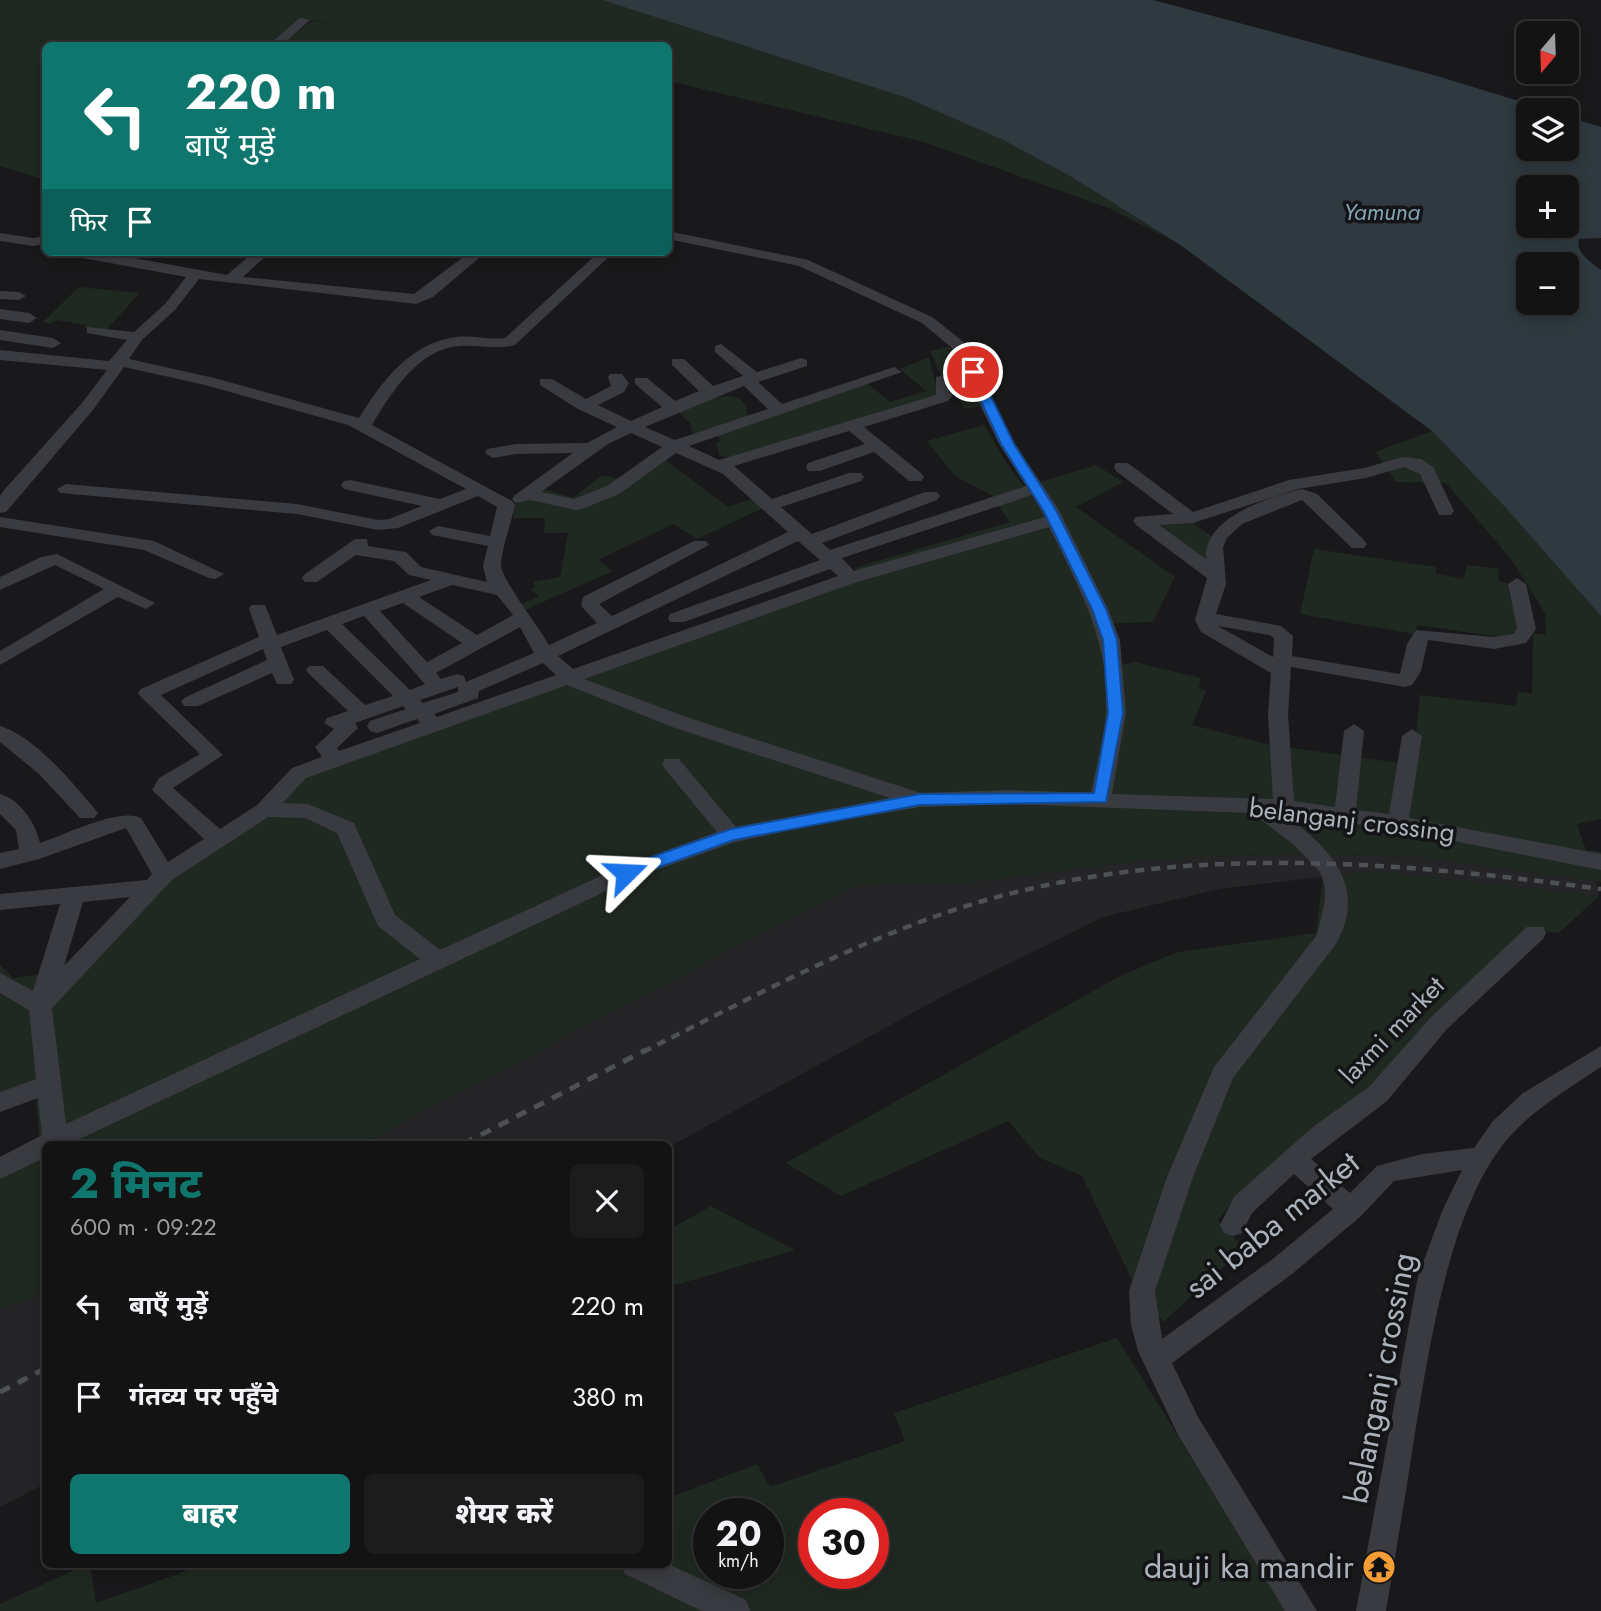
<!DOCTYPE html>
<html lang="hi">
<head>
<meta charset="utf-8">
<style>
	:root { --surface:#131314; --page:#1c1c1d; --text:#f1f3f6; --muted:#9d9ea0; --line:#323234; --accent:#0f766e }
	body { margin:0; font-family:Jost,"Noto Sans Devanagari",sans-serif; background:var(--page); color:var(--text); height:100vh; display:flex; flex-direction:column; font-size:26px; white-space:nowrap }
	* { box-sizing:border-box; margin:0 }
	p { font-size:23px; color:var(--muted) }
	.icon { flex:none; width:38px; height:38px; fill:none; stroke:currentColor; stroke-width:2; stroke-linecap:round; stroke-linejoin:round }
	.map { position:relative; flex:1; overflow:hidden }
	.drawer { position:absolute; left:42px; top:1141px; width:630px; height:427px; display:flex; flex-direction:column; background:var(--surface); border-radius:10px; box-shadow:0 4px 18px #0003,0 0 0 2px var(--line) }
	.drawer>* { flex:none }
	.top-card { position:absolute; left:42px; top:42px; width:630px; height:214px; border-radius:10px; box-shadow:0 4px 18px #0003,0 0 0 2px var(--line); background:#0f766e; color:#fff; overflow:hidden }
	.needle { width:46px; rotate:199deg }
	.tools { position:absolute; left:1516px; top:21px; display:grid; gap:14px }
	.tools a { display:grid; place-items:center; width:63px; height:63px; border-radius:10px; background:var(--surface); box-shadow:0 4px 18px #0003,0 0 0 2px var(--line); font-size:35px }
	.speed { position:absolute; left:693px; top:1498px; display:flex; gap:14px; font-size:35px; font-weight:700; text-align:center }
	.speed>* { display:grid; place-content:center; width:91px; height:91px; border-radius:50%; background:var(--surface); box-shadow:0 4px 18px #0003,0 0 0 2px var(--line); line-height:1 }
	.speed small { font-size:18px; font-weight:400 }
	.speed .limit { border:10px solid #d22; background:#fff; color:#111 }
	.pin { position:absolute; display:grid; place-items:center; width:60px; height:60px; color:#fff; margin:-30px; border:4px solid #fff; border-radius:50%; box-shadow:0 2px 7px #0007 }
	.me { position:absolute; width:77px; margin:-38px; rotate:69deg; stroke-linejoin:round; filter:drop-shadow(0 0 5px #0008) }
	.turn { display:flex; align-items:center; gap:24px; height:147px; padding:0 28px; font-size:32px }
	.turn .icon { width:91px; height:91px; stroke-width:2.5 }
	.turn b { display:block; font-size:49px; line-height:60px }
	.then { display:flex; align-items:center; height:66px; padding:0 28px; background:#0003; gap:14px; font-size:26px }
	.round { display:grid; place-items:center; flex:none; width:74px; height:74px; border-radius:10px; background:var(--page) }
	.head { display:flex; align-items:center; justify-content:space-between; height:119px; padding:0 28px }
	h1 { font-size:42px; font-weight:800; line-height:52px; color:var(--accent) }
	.cta { display:flex; gap:14px; margin-top:auto; padding:14px 28px }
	.cta a { flex:1; height:80px; border-radius:10px; background:var(--accent); color:#fff; font-size:28px; font-weight:800; line-height:80px; text-align:center }
	.cta a+a { background:var(--page); color:var(--text) }
	ul { padding:0; list-style:none }
	li { display:flex; align-items:center; gap:21px; height:91px; padding:0 28px }
	li div { flex:1 }
	li b { display:block; font-size:26px }
	li em { font-style:normal }
	.map>svg:first-child { display:block }
</style>
</head>
<body>
<div class="map">
<svg width="1601" height="1611" viewBox="0 0 1601 1611">
	<rect width="100%" height="100%" fill="#19191b"/>
	<path fill="#252528" d="M1290,854L1420,857L1545,874L1596,881L1599,896L1373,871L1219,889L1103,917L949,993L669,1147L668,1144H362L852,886L965,883L1157,859Z
		M45,1291V1484L0,1507V1311Z"/>
	<path fill="#202921" fill-rule="evenodd" d="M0,0H602L907,98L1003,140L1070,176L1179,244L1111,209L924,142L669,81L668,46L280,45L312,21L338,24L304,19L268,45L46,46L45,180L0,166Z
		M79,287L140,293L106,330L84,328L87,325L57,320L50,324L43,322Z
		M953,346L983,406L965,409L941,376L930,351Z
		M929,357L939,397L734,458L720,456L716,445L720,440L717,434L692,433L690,423L677,411C697,404 752,377 747,422L868,384L890,402L926,391L900,369Z
		M984,425L1011,470L1025,487L1096,465L1123,482L1076,507L1175,577L1153,622L1096,624L1104,670L1134,662L1201,678L1199,688L1206,691L1192,725L1271,745L1413,765L1420,695L1516,706L1518,692L1532,693L1533,633L1546,635L1545,613L1511,559L1446,483L1396,482L1375,452L1432,431L1505,507L1601,616V819L1577,824L1586,850L1601,852V882L1420,857L1290,854L1157,859L965,883L852,886L362,1144H46L45,1291L0,1311V1177L41,1155L35,1085L0,1095V965L13,978L57,972L160,875L261,807L296,771L858,572L854,568L1010,522L991,495L955,476L927,441Z
		M664,459L728,507L754,498L765,507L697,539L673,524L598,560L613,571L525,610L520,605L539,596L530,589L535,587L533,582L560,577L568,533H544L545,518H513L515,504L544,489L573,498L602,475L630,482Z
		M1191,522L1222,543L1220,579L1153,524Z
		M1314,549L1435,567L1436,574L1464,579L1467,565L1499,569L1498,581L1507,583L1518,628L1506,638L1418,625L1414,634L1300,614Z
		M1373,871L1599,896L1559,933L1528,931L1373,1088L1314,1128L1232,1202L1218,1220L1244,1248L1163,1322L1131,1278L1082,1176L1040,1158L1008,1121L841,1196L786,1163L1120,976L1178,952L1316,933L1323,877Z
		M711,1206L795,1250L669,1287V1230Z
		M1117,1338L1287,1611H0V1604L85,1565H90L96,1603L203,1565L668,1564L669,1498L757,1464L770,1487L905,1441L894,1413ZM709,1514H768V1573H709ZM814,1514H873V1573H814Z"/>
	<path fill="#2e3a3f" fill-rule="evenodd" d="M602,0H1153L1437,76L1548,110H1528V149H1566V116L1601,127V238L1579,239C1575,253 1591,262 1601,270V616L1505,507L1432,431L1179,244L1070,176L1003,140L907,98ZM1528,187H1566V226H1528ZM1528,264H1566V303H1528Z"/>
	<g fill="none" stroke-linecap="round" stroke-linejoin="round">
		<path fill="#3a3b40" fill-rule="evenodd" d="M300,18L310,20L281,46H267Z
			M668,231L808,260L932,317L965,343L1015,444L1059,510L1108,609L1120,640L1126,713L1112,794L1273,799L1268,714L1271,673L1201,632L1195,620L1207,578L1136,525L1133,521L1136,517L1173,514L1116,471L1114,467L1116,463H1128L1193,512L1289,480L1364,468L1403,457L1421,459L1433,467L1454,511L1451,515H1439L1420,474L1404,467L1366,478L1298,489L1193,523L1159,525L1206,559C1203,518 1268,497 1302,489L1317,494L1364,540L1367,544L1364,548H1352L1302,500L1242,524L1227,538L1223,547L1226,584L1216,614L1281,626L1293,636L1292,656L1400,674L1407,644L1416,630L1494,637L1513,634L1517,628L1508,584L1517,578L1526,584L1536,629L1526,643L1494,649L1428,640L1421,671L1412,685L1405,687L1291,667L1288,714L1294,801L1335,807L1344,731L1354,724L1364,731L1356,810L1389,814L1402,736L1412,729L1422,736L1409,818L1601,854V870L1398,830L1283,814C1328,846 1369,885 1336,944L1233,1078L1193,1177L1155,1291L1162,1339L1274,1258L1333,1209L1294,1174L1252,1213L1242,1233L1233,1236L1224,1233L1220,1225L1234,1197L1314,1126L1369,1087L1431,1017L1527,927H1543L1546,933L1543,939L1447,1029L1387,1101L1311,1159L1350,1193L1377,1166L1422,1154L1474,1148L1493,1121L1523,1093L1601,1046V1067C1570,1088 1538,1106 1512,1134C1450,1201 1430,1345 1415,1433C1406,1492 1396,1552 1386,1611H1356L1418,1276L1443,1209L1462,1170L1394,1181L1360,1217L1292,1274L1172,1363L1198,1417L1317,1611H1285L1178,1435L1138,1351L1131,1325L1129,1291L1167,1177L1214,1067L1317,935L1325,901V886L1320,872L1293,844L1252,813L1010,804L920,807L823,823L735,842L634,878L69,1144H46V1157L0,1179V1157L42,1135L38,1098L0,1112V1092L36,1079L29,1010L0,993V973L33,991L60,904L0,910V894L147,880L152,874L126,828L39,859L0,869V853L19,849L16,830L0,814V794C20,799 36,824 40,843C64,835 120,807 141,818L168,862L204,839L152,790L159,778L200,754L141,697L138,693L141,689L259,637L249,609L251,605H265L277,635L431,580L409,575L394,561L356,555L317,582H305L302,578L305,574L355,539H367L368,546L406,552L421,567L487,582L483,566L488,546L432,535L429,531L438,526L490,536L497,507L478,496L398,528L378,530L297,514L60,493L57,489L66,484L297,504L378,520L389,519L422,506L344,489L341,485L344,481L350,480L440,499L466,489L348,425L205,385L124,367L93,410L6,512L0,513V496L5,489L82,403L107,370L0,360V350L109,361L127,340L87,333V327L134,332L165,304L186,277L72,256L65,252H101L227,275L254,252H270L243,277L414,294L470,252H486L433,297L416,304L199,279L175,310L142,340L129,359L214,378L359,418C382,381 410,343 456,337C472,335 489,340 505,338L599,252H614L515,345C496,350 479,345 460,346C419,348 391,393 372,425L512,501L515,505C511,524 502,546 501,565C501,579 540,628 549,645L597,623L581,606L583,597L694,541H706L709,545L599,604L612,616L788,532L723,474L676,453L619,494L582,509L576,510L530,500L515,503L512,499L515,495L573,453L516,454L493,458L485,453L487,449L516,444L587,443L617,427L578,409L540,385V379H552L586,399L611,386L608,377L610,374H622L629,383L624,392L598,405L631,421L662,407L635,384V378H647L675,401L699,391L672,365V359H684L713,386L743,376L715,352V346L721,344L757,372L801,358L807,360V366L758,382L782,404L888,369L894,367L902,372L689,446L719,460L936,395V377L963,370L952,348L922,323L799,266L668,239ZM967,378L999,444L1026,486L830,550L822,543L937,500L940,496L937,492H925L812,534L781,507L861,481L864,477L861,473H849L772,499L734,466L849,431L865,444L808,463L806,467L808,471H820L874,452L909,481H921L924,477L921,473L864,427L948,401L954,394L951,383ZM744,386L768,409L675,440L645,427ZM631,433L662,447L607,486L574,499L541,492L608,444ZM1032,495L1045,517L854,571L842,558ZM1049,527C1079,587 1111,644 1106,714C1104,740 1096,767 1091,793L1010,790L921,793L689,718L584,679L857,582ZM798,541L820,560L670,614L668,618L670,622H684L830,569L838,576L573,669L558,656ZM452,585L497,595L513,615L477,635L419,597ZM403,603L462,643L427,662L380,611ZM364,616L425,684L410,690L342,624ZM1218,626L1269,635L1274,638L1273,657ZM520,627L534,653L466,682L464,676L457,674L441,679L436,673ZM327,630L393,696L365,705L323,666H309L306,670L309,674L348,711L327,718L324,723L334,729L315,747L322,757L292,768L257,805L220,829L173,788L223,755L161,695L263,649L267,660L184,698L181,702L184,706H198L272,673L277,684H291L294,680L281,647ZM543,663L556,675L437,717L434,714L478,698L479,691ZM567,685L675,728L890,798L736,827L679,759H665L662,764L665,769L717,832L618,868L440,950L395,915L354,823L308,804L283,803L306,778ZM458,687V692L423,703L420,700ZM403,706L406,709L370,721L367,726L370,731L377,733L417,719L420,723L339,751L337,748L358,728L355,723ZM268,817L305,818L337,833L378,926L420,959L66,1124L52,1008L172,880ZM130,897L64,966L83,902Z
			M0,233L33,238L46,236V244L33,246L0,241Z
			M0,291L19,292L26,296L19,300L0,299Z
			M0,309L29,313L37,318L29,323L0,319Z
			M0,330L53,338L61,343L53,348L0,340Z
			M0,517L154,541L224,574L215,579L209,578L144,550L0,527Z
			M57,554L155,603L146,609L118,597L0,665V651L104,589L55,565L0,590V577L41,557Z
			M0,726C34,736 72,782 94,808L98,813L94,818H80L39,774L0,742Z
			M621,1564H668L746,1600L750,1611H702L625,1574Z"/>
		<path stroke="#4d5055" stroke-width="4.5" stroke-dasharray="9 7" stroke-linecap="butt" d="M643,1052C743,1002 844,947 951,911C1160,841 1386,860 1601,889"/>
		<path stroke="#4d5055" stroke-width="5" stroke-dasharray="11 9" stroke-linecap="butt" d="M463,1144L646,1050
			M0,1392L46,1368"/>
	</g>
	<path fill="#1a73e8" stroke="#114b97" stroke-width="2" d="M969,370L979,372L1014,444L1056,510L1106,609L1117,640L1123,713L1106,802L920,805L734,840L632,877H620V868L731,829L920,794L1094,793L1108,713L1103,640L1092,609L1043,510L1001,444L967,372Z"/>
	<defs>
		<symbol id="temple-disc" viewBox="-11 -11 22 22"><circle r="9.5" fill="#f49d37" stroke="#141416"/><path d="M0-6L5-2H3V0L6.5 2.5H4V6H1.5V3h-3V6H-4V2.5H-6.5L-3 0V-2H-5Z" fill="#111"/></symbol>
	</defs>
	<g fill-rule="evenodd">
		<use href="#temple-disc" x="1360" y="1548" width="38" height="38"/>
	</g>
	<g text-anchor="middle" stroke-width="7" stroke-linejoin="round" paint-order="stroke">
		<g font-size="23" font-style="italic" fill="#82a4b6" stroke="#141416">
			<text x="1382" y="220">Yamuna</text>
		</g>
		<g font-size="26" fill="#abb2bb" stroke="#141416">
			<text transform="translate(1352 820) rotate(7)" y="9">belanganj crossing</text>
			<text transform="translate(1392 1030) rotate(-46)" y="9">laxmi market</text>
		</g>
		<g font-size="32" fill="#abb2bb" stroke="#141416">
			<text transform="translate(1272 1225) rotate(-39)" y="11">sai baba market</text>
			<text transform="translate(1380 1378) rotate(-79)" y="11">belanganj crossing</text>
		</g>
		<g font-size="32" fill="#abb2bb" stroke="#141416" text-anchor="end">
			<text x="1354" y="1578">dauji ka mandir</text>
		</g>
	</g>
</svg>
<div class="tools">
<a><svg class="needle" viewBox="-14 -14 28 28"><path d="M0-13l5 13h-10z" fill="#e53935"/><path d="M0 13l5-13h-10z" fill="#9d9ea0"/></svg></a>
<a><svg class="icon" aria-label="layers" viewBox="0 0 24 24"><path d="M12 4l9 5-9 5-9-5zM3 14l9 5 9-5"/></svg></a>
<a>+</a>
<a>−</a>
</div>
<div class="speed"><div>20<small>km/h</small></div><div class="limit">30</div></div>
<div class="pin" style="left:973px;top:372px;background:#d93025"><svg class="icon" aria-label="arrive" viewBox="0 0 24 24"><path d="M6 21V4h12l-3 4 3 4H6"/></svg></div>
<svg class="me" style="left:626px;top:873px" viewBox="-20 -20 40 40"><path d="M0-17L14 15 0 8-14 15z" fill="#1a73e8" stroke="#fff" stroke-width="4"/></svg>
<div class="top-card">
<div class="turn"><svg class="icon" aria-label="left" viewBox="0 0 24 24"><path d="M17 20v-9H6M10 6l-5 5 5 5"/></svg><div><b>220 m</b>बाएँ मुड़ें</div></div>
<div class="then">फिर<svg class="icon" aria-label="arrive" viewBox="0 0 24 24"><path d="M6 21V4h12l-3 4 3 4H6"/></svg></div>
</div>
<section class="drawer">
<div class="head"><div><h1>2 मिनट</h1><p>600 m · 09:22</p></div><a class="round"><svg class="icon" aria-label="close" viewBox="0 0 24 24"><path d="M6 6l12 12M18 6L6 18"/></svg></a></div>
<ul>
<li><svg class="icon" aria-label="left" viewBox="0 0 24 24"><path d="M17 20v-9H6M10 6l-5 5 5 5"/></svg><div><b>बाएँ मुड़ें</b></div><em>220 m</em></li>
<li><svg class="icon" aria-label="arrive" viewBox="0 0 24 24"><path d="M6 21V4h12l-3 4 3 4H6"/></svg><div><b>गंतव्य पर पहुँचे</b></div><em>380 m</em></li>
</ul>
<div class="cta"><a>बाहर</a><a>शेयर करें</a></div>
</section>
</div>
</body>
</html>
